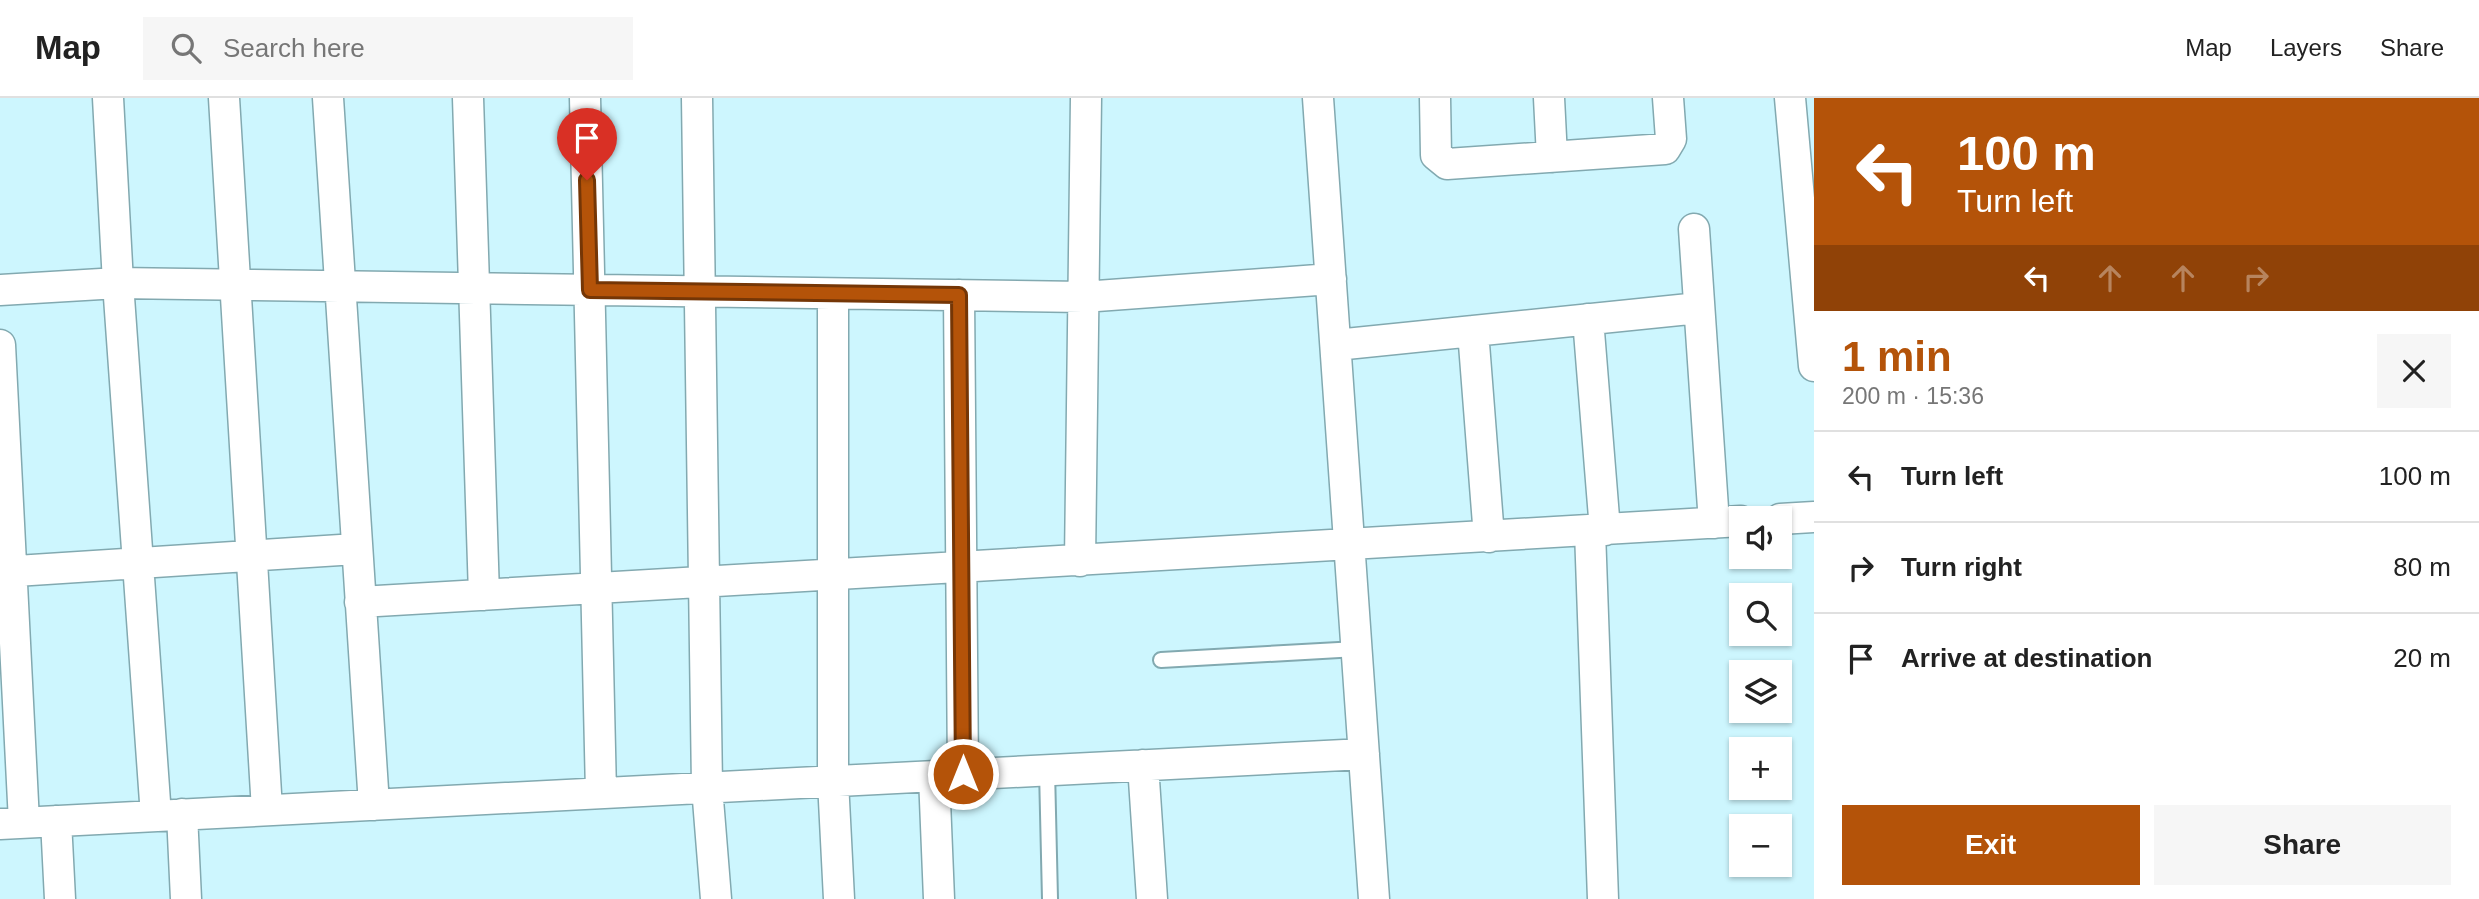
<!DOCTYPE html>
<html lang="en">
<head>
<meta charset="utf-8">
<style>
	:root { --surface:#fff; --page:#f6f6f6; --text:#222; --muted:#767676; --line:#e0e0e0; --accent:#b45309 }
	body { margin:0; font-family:Arial,sans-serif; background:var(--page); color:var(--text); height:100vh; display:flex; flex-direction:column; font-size:26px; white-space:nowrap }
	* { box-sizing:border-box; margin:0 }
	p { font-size:23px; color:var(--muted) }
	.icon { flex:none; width:38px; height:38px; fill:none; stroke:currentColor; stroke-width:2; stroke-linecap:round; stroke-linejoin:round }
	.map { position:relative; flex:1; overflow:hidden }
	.panel { display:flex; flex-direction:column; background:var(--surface); width:665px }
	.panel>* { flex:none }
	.hud { background:#b45309; color:#fff; overflow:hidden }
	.controls { position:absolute; left:1729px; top:408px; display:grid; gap:14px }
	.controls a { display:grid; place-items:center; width:63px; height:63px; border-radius:0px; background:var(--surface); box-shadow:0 2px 5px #0004; font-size:35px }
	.pin { position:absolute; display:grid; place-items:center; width:60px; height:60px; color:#fff; margin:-72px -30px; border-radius:50% 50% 50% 0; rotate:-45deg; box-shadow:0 0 7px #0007 }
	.pin .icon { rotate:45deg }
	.me { position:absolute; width:77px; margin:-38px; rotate:0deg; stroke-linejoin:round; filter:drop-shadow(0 0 5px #0008) }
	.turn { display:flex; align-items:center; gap:24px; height:147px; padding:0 28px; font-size:32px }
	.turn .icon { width:91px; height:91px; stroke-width:2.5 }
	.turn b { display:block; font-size:49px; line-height:60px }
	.lanes { display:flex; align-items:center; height:66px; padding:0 28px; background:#0003; justify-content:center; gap:35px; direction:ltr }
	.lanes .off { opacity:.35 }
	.round { display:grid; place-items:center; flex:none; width:74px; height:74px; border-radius:0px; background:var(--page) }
	.head { display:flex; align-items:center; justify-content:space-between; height:119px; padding:0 28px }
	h1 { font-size:42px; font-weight:800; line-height:52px; color:var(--accent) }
	.cta { display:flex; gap:14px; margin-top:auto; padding:14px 28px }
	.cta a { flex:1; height:80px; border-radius:0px; background:var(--accent); color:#fff; font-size:28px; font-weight:800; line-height:80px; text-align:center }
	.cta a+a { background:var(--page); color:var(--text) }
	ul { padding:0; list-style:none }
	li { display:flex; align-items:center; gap:21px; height:91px; padding:0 28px; border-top:2px solid var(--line) }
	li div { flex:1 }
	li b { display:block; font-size:26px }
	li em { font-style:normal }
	header { display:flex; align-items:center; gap:42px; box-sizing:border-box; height:98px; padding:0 35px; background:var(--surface); border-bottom:2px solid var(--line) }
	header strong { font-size:33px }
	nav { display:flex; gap:38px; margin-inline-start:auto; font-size:24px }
	.search { width:490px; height:63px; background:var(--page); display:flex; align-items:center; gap:18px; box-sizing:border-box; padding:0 24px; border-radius:0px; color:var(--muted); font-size:26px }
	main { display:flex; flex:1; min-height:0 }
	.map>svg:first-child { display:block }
</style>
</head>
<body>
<header>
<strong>Map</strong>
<div class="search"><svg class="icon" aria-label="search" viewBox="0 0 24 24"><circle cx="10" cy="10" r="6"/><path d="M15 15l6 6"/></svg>Search here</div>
<nav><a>Map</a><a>Layers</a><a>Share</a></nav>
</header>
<main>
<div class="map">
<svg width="1814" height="801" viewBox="0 0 1814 801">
	<rect width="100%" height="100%" fill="#cdf6fe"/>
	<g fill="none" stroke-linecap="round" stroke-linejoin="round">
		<defs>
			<path id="service" d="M1161,562L1357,551
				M1047,672L1050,801"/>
			<path id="minor" d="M108,0L118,185L156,718
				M224,0L267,712
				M328,0L374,707
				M468,0L484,497
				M585,0L601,695
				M697,0L707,689L716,801
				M1318,0L1374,801
				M1435,0L1436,57L1447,66L1665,51L1671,41L1668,0
				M1549,0L1552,59
				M1790,0L1814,268
				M1694,131L1714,425
				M0,192L118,185L1083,199L1331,181
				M833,196V683L839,801
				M959,197L963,676
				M1588,221L1605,432
				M1473,233L1489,439
				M0,247L24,724
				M1336,247L1699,210
				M1780,421L1814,419
				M1590,433L1603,801
				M1080,463L1086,0
				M0,474L356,451
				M360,504L1741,423
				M1143,667L1152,801
				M934,678L939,801
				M182,716L186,801
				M56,723L60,801
				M0,726L1364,656"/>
		</defs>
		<use href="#service" stroke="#82a9b0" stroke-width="18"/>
		<use href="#minor" stroke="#82a9b0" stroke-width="33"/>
		<use href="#service" stroke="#fff" stroke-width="14"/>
		<use href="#minor" stroke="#fff" stroke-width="30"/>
	</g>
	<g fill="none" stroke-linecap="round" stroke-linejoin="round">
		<defs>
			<path id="route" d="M587,82L590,192L959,197L963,676"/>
		</defs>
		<use href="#route" stroke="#753606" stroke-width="18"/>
		<use href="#route" stroke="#b45309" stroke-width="12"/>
	</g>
</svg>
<div class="controls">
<a><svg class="icon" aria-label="sound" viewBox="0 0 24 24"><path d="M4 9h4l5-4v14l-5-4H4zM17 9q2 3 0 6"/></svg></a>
<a><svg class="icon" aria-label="search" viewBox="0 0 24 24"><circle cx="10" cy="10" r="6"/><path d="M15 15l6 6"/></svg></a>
<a><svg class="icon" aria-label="layers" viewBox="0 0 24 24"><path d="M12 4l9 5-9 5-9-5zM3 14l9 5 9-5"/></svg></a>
<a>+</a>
<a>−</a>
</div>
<div class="pin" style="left:587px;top:82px;background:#d93025"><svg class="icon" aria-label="arrive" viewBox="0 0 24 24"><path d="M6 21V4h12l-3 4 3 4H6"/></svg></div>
<svg class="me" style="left:963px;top:676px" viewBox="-20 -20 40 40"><circle r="17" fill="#b45309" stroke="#fff" stroke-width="3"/><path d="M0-11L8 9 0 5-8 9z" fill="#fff"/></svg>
</div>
<section class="panel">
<div class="hud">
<div class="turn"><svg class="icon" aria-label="left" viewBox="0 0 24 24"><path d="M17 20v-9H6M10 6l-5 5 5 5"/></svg><div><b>100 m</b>Turn left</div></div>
<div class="lanes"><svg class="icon" aria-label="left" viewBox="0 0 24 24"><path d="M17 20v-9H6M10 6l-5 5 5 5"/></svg><svg class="icon off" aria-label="ahead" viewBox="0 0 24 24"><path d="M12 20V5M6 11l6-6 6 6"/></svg><svg class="icon off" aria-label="ahead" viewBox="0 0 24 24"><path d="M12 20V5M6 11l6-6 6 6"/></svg><svg class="icon off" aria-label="right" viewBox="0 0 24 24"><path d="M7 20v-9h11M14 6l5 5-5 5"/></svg></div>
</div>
<div class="head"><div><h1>1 min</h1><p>200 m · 15:36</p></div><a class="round"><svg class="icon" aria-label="close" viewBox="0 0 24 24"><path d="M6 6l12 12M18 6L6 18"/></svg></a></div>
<ul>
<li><svg class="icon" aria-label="left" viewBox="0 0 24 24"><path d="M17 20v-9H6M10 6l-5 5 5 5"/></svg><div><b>Turn left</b></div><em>100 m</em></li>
<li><svg class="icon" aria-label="right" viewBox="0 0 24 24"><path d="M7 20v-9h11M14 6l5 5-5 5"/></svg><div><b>Turn right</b></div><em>80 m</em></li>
<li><svg class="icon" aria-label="arrive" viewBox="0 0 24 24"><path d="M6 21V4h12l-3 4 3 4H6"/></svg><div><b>Arrive at destination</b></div><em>20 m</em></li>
</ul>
<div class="cta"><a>Exit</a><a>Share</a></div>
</section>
</main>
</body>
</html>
